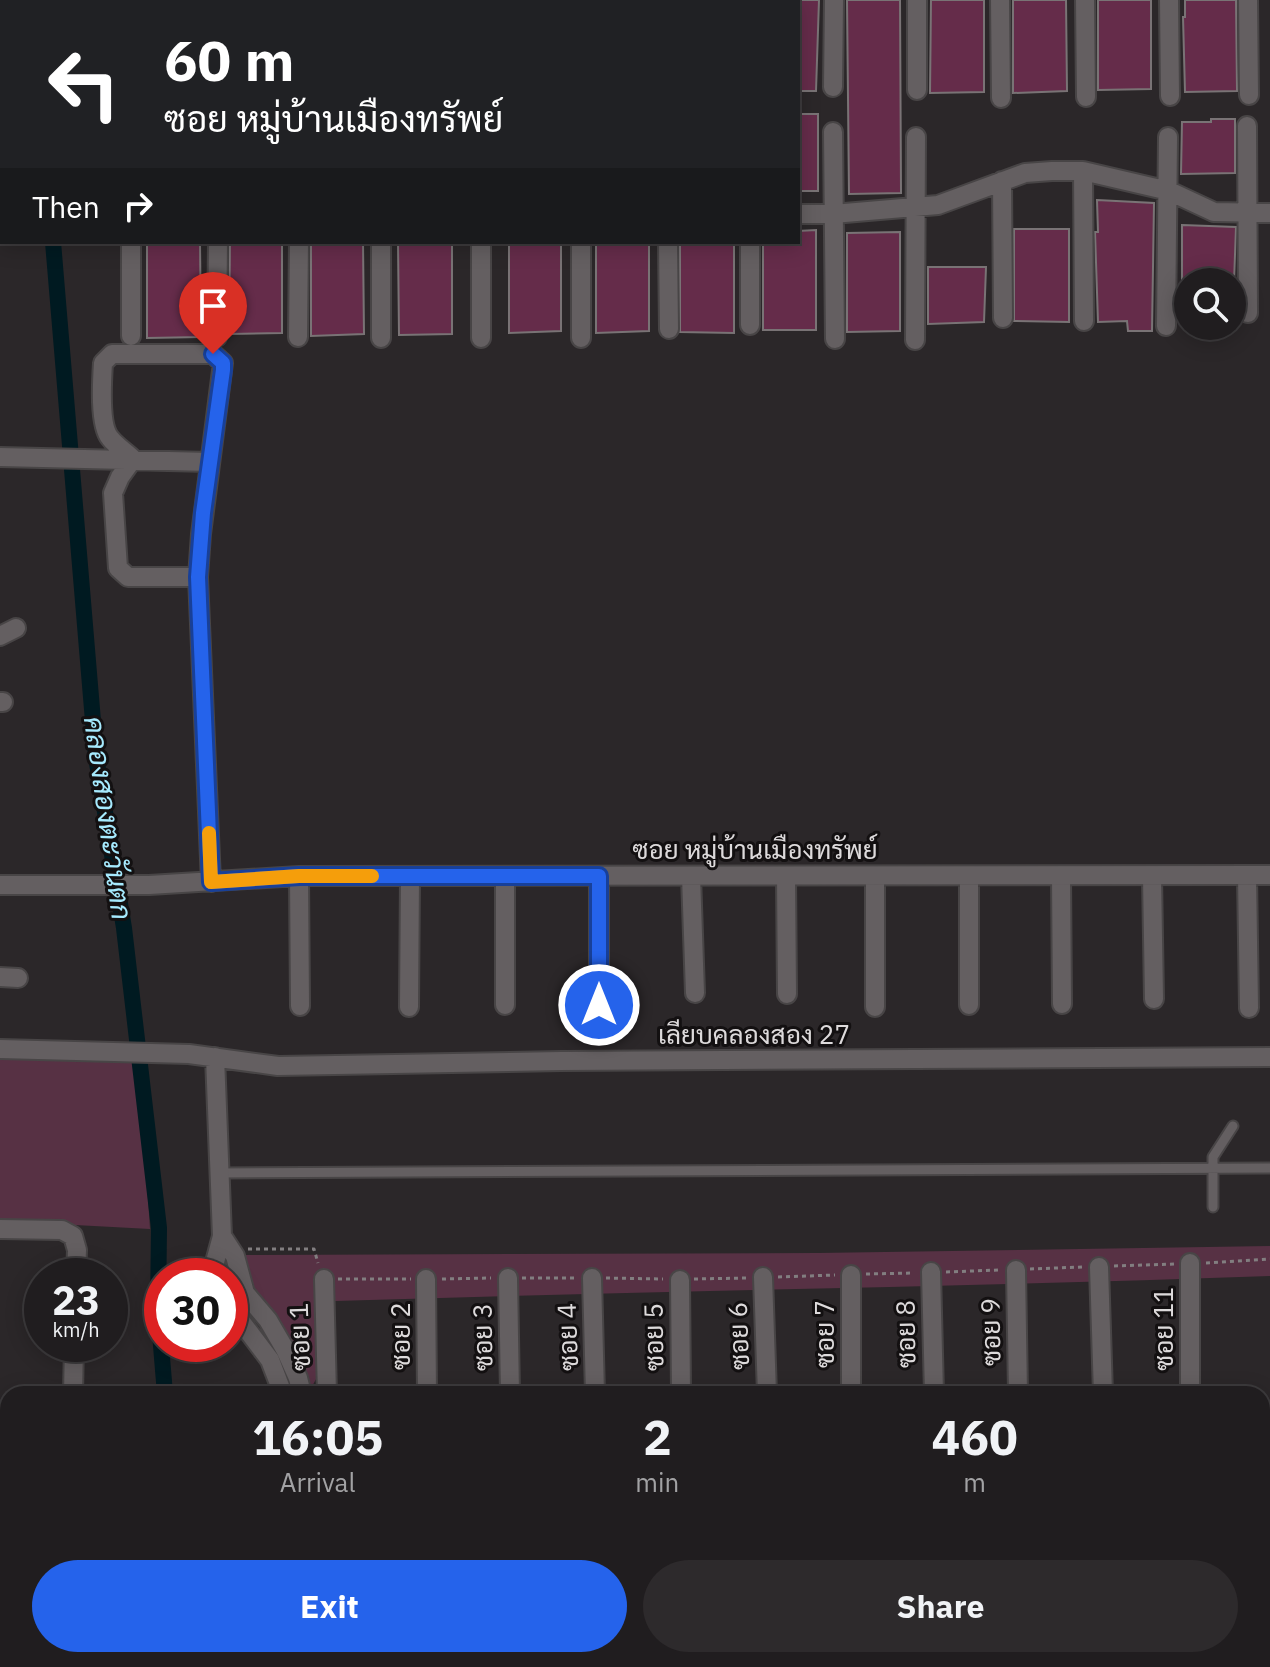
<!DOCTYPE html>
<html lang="en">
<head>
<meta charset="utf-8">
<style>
	:root { --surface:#201d1f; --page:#2d2a2c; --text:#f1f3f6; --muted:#a2a2a4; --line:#3d3b3d; --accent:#2563eb }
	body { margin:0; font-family:"IBM Plex Sans",Sarabun,sans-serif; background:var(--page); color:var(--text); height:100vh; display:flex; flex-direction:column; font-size:30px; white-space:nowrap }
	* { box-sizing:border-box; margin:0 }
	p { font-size:26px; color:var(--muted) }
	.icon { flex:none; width:44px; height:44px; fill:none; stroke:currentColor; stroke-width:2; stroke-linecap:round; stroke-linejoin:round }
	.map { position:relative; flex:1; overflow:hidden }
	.drawer { position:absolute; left:0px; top:1386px; width:1270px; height:282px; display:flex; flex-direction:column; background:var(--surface); border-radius:24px 24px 0 0; box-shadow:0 4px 20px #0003,0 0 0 2px var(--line) }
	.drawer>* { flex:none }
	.top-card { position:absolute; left:0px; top:0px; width:800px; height:244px; box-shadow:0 4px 20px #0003,0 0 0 2px var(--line); background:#202124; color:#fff; overflow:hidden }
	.controls { position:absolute; left:1174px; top:268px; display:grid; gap:16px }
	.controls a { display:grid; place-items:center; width:72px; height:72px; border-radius:50%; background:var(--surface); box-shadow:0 4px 20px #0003,0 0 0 2px var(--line); font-size:40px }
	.speed { position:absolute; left:24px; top:1258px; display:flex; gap:16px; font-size:40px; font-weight:700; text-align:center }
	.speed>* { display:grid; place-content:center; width:104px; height:104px; border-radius:50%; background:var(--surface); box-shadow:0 4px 20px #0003,0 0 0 2px var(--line); line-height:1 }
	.speed small { font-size:20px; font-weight:400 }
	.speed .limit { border:12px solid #d22; background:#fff; color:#111 }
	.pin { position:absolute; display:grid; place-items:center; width:68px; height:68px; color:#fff; margin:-82px -34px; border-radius:50% 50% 50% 0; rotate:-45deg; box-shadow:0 0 8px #0007 }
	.pin .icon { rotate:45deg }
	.me { position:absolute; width:88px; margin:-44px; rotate:0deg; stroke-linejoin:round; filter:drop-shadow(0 0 6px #0008) }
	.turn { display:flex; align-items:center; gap:28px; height:168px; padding:0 32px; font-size:36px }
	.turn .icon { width:104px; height:104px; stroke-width:2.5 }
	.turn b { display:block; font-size:56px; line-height:68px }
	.then { display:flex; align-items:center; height:76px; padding:0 32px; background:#0003; gap:16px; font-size:30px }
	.eta { display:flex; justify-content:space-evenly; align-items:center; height:136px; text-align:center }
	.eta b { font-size:48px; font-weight:800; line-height:56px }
	.button { display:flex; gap:16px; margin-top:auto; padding:16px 32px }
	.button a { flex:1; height:92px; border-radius:48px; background:var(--accent); color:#fff; font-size:32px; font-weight:800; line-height:92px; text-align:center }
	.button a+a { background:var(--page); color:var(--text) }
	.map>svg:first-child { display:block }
</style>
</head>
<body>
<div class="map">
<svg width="1270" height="1667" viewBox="0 0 1270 1667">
	<rect width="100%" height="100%" fill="#2b2729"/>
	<path fill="#573144" d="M138,1050L150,1229L0,1221V1051Z
		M1270,1246V1276C959,1287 647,1291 335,1301C311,1325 332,1362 310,1389L249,1290L242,1255L818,1253Z"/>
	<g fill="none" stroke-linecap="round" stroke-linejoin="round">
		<path stroke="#001a21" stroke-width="16" d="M33,0V2
			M53,242L96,757L124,928L159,1228L158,1309L165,1394
			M186,1660V1667"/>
	</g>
	<path fill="#652c4a" stroke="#797375" stroke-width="2" d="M798,0H819L816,91H798Z
		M847,0H900L901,193L849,194Z
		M931,0H984V92L930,93Z
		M1013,0H1066L1067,91L1013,93Z
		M1098,0H1151V89L1098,90Z
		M1185,0H1236L1237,91L1185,92L1183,17H1185Z
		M798,114H818V191H798Z
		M1211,119H1235V173L1181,174L1182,122H1211Z
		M1097,200L1154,203L1152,331H1128L1127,321L1098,322L1095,232H1098Z
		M1182,225L1236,227L1234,282H1182Z
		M1014,229H1069V322L1014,321Z
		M816,230V330H763V242H798V231Z
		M900,232V331L847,332V233Z
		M147,242H200L201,337L147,338Z
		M230,242H282V333L229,334Z
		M311,242H363L364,334L311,336Z
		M398,242H452V334L399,335Z
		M509,242H561V331L509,333Z
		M596,242H649V331L596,333Z
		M680,242H734V333L680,332Z
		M928,267H986L984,322L928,324Z"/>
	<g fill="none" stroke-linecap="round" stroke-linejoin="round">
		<defs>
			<path id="lane" d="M218,1173L1270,1168
				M1213,1207V1157L1233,1126"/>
			<path id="street" d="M109,0V2
				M209,0V2
				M308,0V2
				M406,0V2
				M504,0V2
				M578,0V2
				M663,0V2
				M917,0V90
				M1000,0L1001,98
				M1085,0L1086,97
				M1169,0L1170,96
				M1248,0L1249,95
				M756,2L758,0
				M0,86H2
				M833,87L834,0
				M1247,126L1248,313
				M833,132L835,339
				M1083,171L1084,321
				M1002,181L1003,318
				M798,214H833L938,205L1025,173L1052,171H1083L1169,191L1214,212L1270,213
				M668,242L669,329
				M750,242V325
				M1166,326L1168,137
				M131,336V242
				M217,337L218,242
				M298,337L299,242
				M381,338V242
				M481,338V242
				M581,338V242
				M915,340L916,137
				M0,457L210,462
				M198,577H128L118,568L113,493L120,477L133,459C126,452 116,446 110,438C99,425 102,379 103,363L112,354H213L223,363L201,534L198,577L211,882
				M0,636L16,628
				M0,702H3
				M1247,875L1249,1008
				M299,876L300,1006
				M691,876L695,993
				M786,876L787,994
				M1061,876L1062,1004
				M1152,876L1154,999
				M0,885H149L299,876L1270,875
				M0,977L18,978
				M505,1005V876
				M599,1005V876
				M969,1005V876
				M409,1007L410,876
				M875,1007V876
				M0,1049L189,1054L278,1066L562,1061L1270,1057
				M215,1057L222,1236L215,1262V1276
				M0,1229L62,1230L73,1236L77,1250L76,1276
				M222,1236L235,1256L245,1293L268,1320L286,1351L298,1378L302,1394
				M1190,1263V1394
				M1099,1267L1103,1394
				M1016,1270L1018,1394
				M931,1272L934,1394
				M763,1277L767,1394
				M508,1278L510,1394
				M592,1278L595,1394
				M324,1279L327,1394
				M426,1279L427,1394
				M680,1280L681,1394
				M230,1307L270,1360L283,1394
				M73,1394L74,1344
				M851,1394V1275
				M275,1660L278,1667
				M295,1660L297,1667
				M335,1660V1667
				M429,1660V1667
				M515,1660L516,1667
				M599,1660V1667
				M684,1660V1667
				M770,1660V1667
				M854,1660V1667
				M939,1660V1667
				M1023,1660V1667
				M1109,1660V1667
				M1193,1660V1667"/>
		</defs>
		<use href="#lane" stroke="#484546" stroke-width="13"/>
		<use href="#street" stroke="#484546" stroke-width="22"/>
		<path stroke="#827e80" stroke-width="3" stroke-dasharray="4 4" stroke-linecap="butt" d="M248,1249H314L318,1263
			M1206,1263L1270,1259
			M1114,1266L1174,1264
			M1030,1269L1082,1267
			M946,1272L998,1270
			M866,1274L914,1273
			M778,1277L835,1275
			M522,1278H575
			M606,1278L663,1279
			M338,1279H411
			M442,1279L491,1278
			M694,1279L747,1278
			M1262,1470H1270"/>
		<use href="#lane" stroke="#645f61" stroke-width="9"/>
		<use href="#street" stroke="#645f61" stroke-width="18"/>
	</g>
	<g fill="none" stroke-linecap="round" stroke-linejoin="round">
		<defs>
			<path id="route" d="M213,354L223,363V370L203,513L198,577L211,882L299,876H599V1005"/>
		</defs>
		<use href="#route" stroke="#184099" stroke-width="20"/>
		<use href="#route" stroke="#2563eb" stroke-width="14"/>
		<path stroke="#f59e0b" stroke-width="14" d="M209,833L211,882L299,876H372"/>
	</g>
	<g text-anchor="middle" stroke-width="6" stroke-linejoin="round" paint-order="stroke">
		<g font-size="26" fill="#dddadb" stroke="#131011">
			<text x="755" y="859">ซอย หมู่บ้านเมืองทรัพย์</text>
			<text x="754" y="1044">เลียบคลองสอง 27</text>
			<text transform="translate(1164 1329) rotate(-90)" y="9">ซอย 11</text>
			<text transform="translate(991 1332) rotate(-91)" y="9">ซอย 9</text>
			<text transform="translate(825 1334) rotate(-90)" y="9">ซอย 7</text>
			<text transform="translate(906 1334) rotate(-91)" y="9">ซอย 8</text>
			<text transform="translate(401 1336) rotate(-90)" y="9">ซอย 2</text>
			<text transform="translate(739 1336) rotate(-92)" y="9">ซอย 6</text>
			<text transform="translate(300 1337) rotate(-92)" y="9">ซอย 1</text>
			<text transform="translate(483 1337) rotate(-91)" y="9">ซอย 3</text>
			<text transform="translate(568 1337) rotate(-92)" y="9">ซอย 4</text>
			<text transform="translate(654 1337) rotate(-91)" y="9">ซอย 5</text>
		</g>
		<g font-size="28" font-style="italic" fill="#a6eafe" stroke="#131011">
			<text transform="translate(108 818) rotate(82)" y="10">คลองสองตะวันตก</text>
		</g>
	</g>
</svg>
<div class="controls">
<a><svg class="icon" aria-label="search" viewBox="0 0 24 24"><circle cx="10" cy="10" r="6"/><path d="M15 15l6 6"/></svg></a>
</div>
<div class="speed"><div>23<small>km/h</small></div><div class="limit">30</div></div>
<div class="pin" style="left:213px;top:354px;background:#d93025"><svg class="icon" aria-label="arrive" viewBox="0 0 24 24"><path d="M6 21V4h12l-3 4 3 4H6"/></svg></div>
<svg class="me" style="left:599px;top:1005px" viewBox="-20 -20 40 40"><circle r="17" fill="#2563eb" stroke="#fff" stroke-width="3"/><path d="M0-11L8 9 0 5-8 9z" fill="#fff"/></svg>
<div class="top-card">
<div class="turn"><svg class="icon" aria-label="left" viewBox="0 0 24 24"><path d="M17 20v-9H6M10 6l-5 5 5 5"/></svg><div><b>60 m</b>ซอย หมู่บ้านเมืองทรัพย์</div></div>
<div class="then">Then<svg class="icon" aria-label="right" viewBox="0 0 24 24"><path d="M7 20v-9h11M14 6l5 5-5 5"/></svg></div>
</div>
<section class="drawer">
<div class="eta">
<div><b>16:05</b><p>Arrival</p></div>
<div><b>2</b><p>min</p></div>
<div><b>460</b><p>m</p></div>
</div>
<div class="button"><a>Exit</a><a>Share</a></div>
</section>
</div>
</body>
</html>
